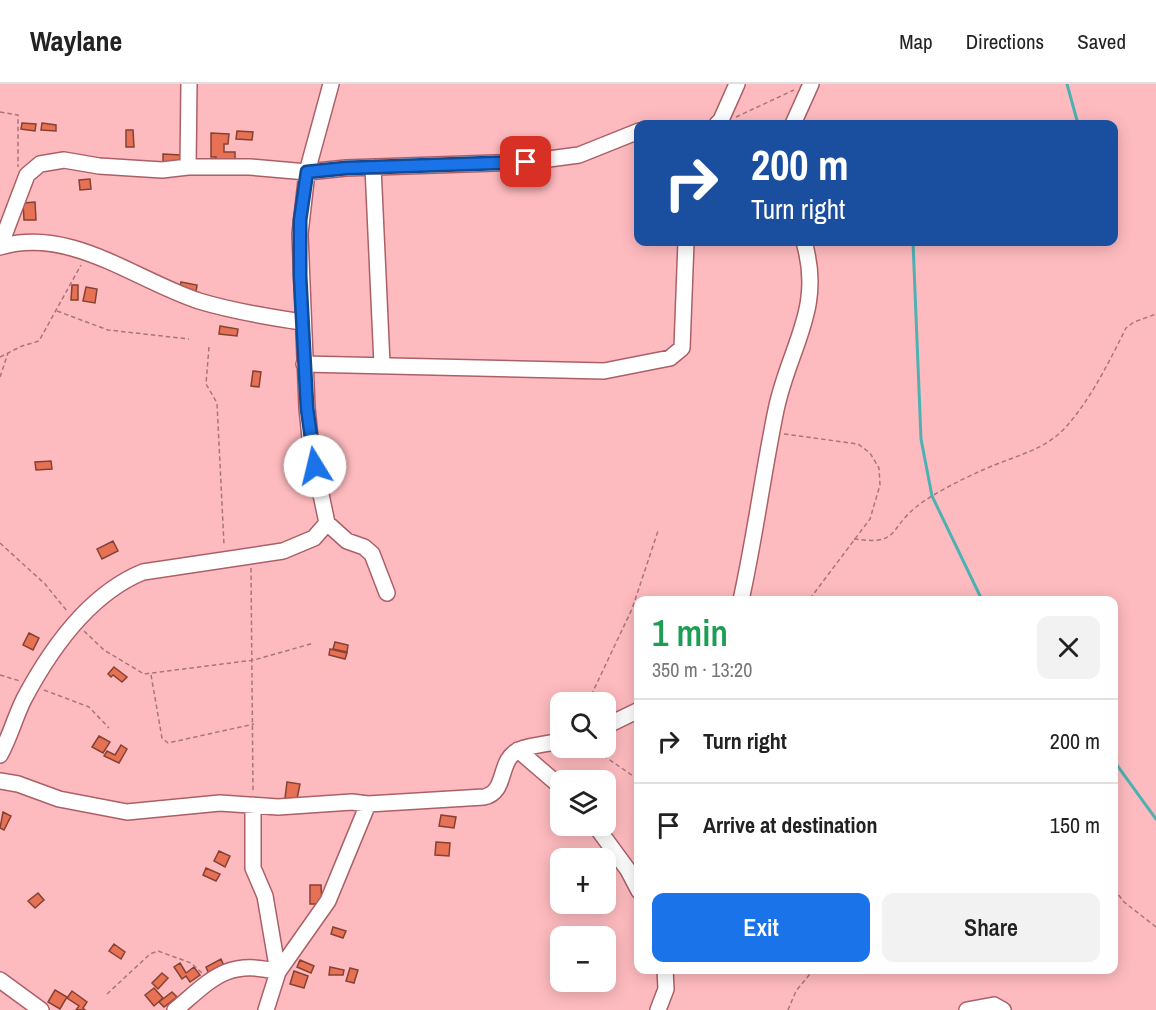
<!DOCTYPE html>
<html lang="en">
<head>
<meta charset="utf-8">
<style>
	:root { --surface:#fff; --page:#f2f2f2; --text:#222; --muted:#767676; --line:#e0e0e0; --accent:#1a73e8 }
	body { margin:0; font-family:"Archivo Narrow",sans-serif; background:var(--page); color:var(--text); height:100vh; display:flex; flex-direction:column; font-size:22px; white-space:nowrap }
	* { box-sizing:border-box; margin:0 }
	p { font-size:20px; color:var(--muted) }
	.icon { flex:none; width:33px; height:33px; fill:none; stroke:currentColor; stroke-width:2; stroke-linecap:round; stroke-linejoin:round }
	.map { position:relative; flex:1; overflow:hidden }
	.drawer { position:absolute; left:634px; top:512px; width:484px; height:378px; display:flex; flex-direction:column; background:var(--surface); border-radius:12px; box-shadow:0 3px 15px #0003 }
	.drawer>* { flex:none }
	.guide { position:absolute; left:634px; top:36px; width:484px; height:126px; border-radius:12px; box-shadow:0 3px 15px #0003; background:#1a4fa0; color:#fff; overflow:hidden }
	.controls { position:absolute; left:550px; top:608px; display:grid; gap:12px }
	.controls a { display:grid; place-items:center; width:66px; height:66px; border-radius:12px; background:var(--surface); box-shadow:0 3px 15px #0003; font-size:30px }
	.pin { position:absolute; display:grid; place-items:center; width:51px; height:51px; color:#fff; margin:-26px; border-radius:12px; box-shadow:0 3px 9px #0006 }
	.me { position:absolute; width:66px; margin:-33px; rotate:351deg; stroke-linejoin:round; filter:drop-shadow(0 0 4px #0008) }
	.turn { display:flex; align-items:center; gap:21px; height:126px; padding:0 18px; font-size:27px }
	.turn .icon { width:78px; height:78px; stroke-width:2.5 }
	.turn b { display:block; font-size:42px; line-height:51px }
	.round { display:grid; place-items:center; flex:none; width:63px; height:63px; border-radius:12px; background:var(--page) }
	.head { display:flex; align-items:center; justify-content:space-between; height:102px; padding:0 18px }
	h1 { font-size:36px; font-weight:600; line-height:45px; color:#1e9e55 }
	.primary-button { display:flex; gap:12px; margin-top:auto; padding:12px 18px }
	.primary-button a { flex:1; height:69px; border-radius:12px; background:var(--accent); color:#fff; font-size:24px; font-weight:600; line-height:69px; text-align:center }
	.primary-button a+a { background:var(--page); color:var(--text) }
	ul { padding:0; list-style:none }
	li { display:flex; align-items:center; gap:18px; height:84px; padding:0 18px; border-top:2px solid var(--line) }
	li div { flex:1 }
	li b { display:block; font-size:22px }
	li em { font-style:normal }
	header { display:flex; align-items:center; gap:36px; box-sizing:border-box; height:84px; padding:0 30px; background:var(--surface); border-bottom:2px solid var(--line) }
	header strong { font-size:28px }
	nav { display:flex; gap:33px; margin-inline-start:auto; font-size:21px }
	.map>svg:first-child { display:block }
</style>
</head>
<body>
<header>
<strong>Waylane</strong>
<nav><a>Map</a><a>Directions</a><a>Saved</a></nav>
</header>
<div class="map">
<svg width="1156" height="926" viewBox="0 0 1156 926">
	<rect width="100%" height="100%" fill="#febbbf"/>
	<g fill="none" stroke-linecap="round" stroke-linejoin="round">
		<path stroke="#4eb1b1" stroke-width="3" d="M1067,0L1078,40
			M913,158L921,355L932,412L982,516
			M1114,677L1156,735"/>
	</g>
	<path fill="#e77154" stroke="#854131" stroke-width="1.5" d="M22,39L36,40L35,47L21,45Z
		M42,39L56,41V47L41,46Z
		M126,46H133L134,63H126Z
		M237,47L253,48L252,56L236,55Z
		M211,49L229,50L228,60H224V68H235V77L216,76V73H211Z
		M163,70L181,71V78H163Z
		M90,95L91,105L80,106L79,96Z
		M35,118L36,136H24L23,119Z
		M181,198L197,201L196,208L180,205Z
		M72,201H78V216H71Z
		M86,203L97,205L95,219L83,217Z
		M220,242L238,245L237,252L219,250Z
		M253,287L261,288L259,303L251,302Z
		M51,377L52,385L36,386L35,378Z
		M113,457L118,467L102,475L97,465Z
		M29,549L39,554L33,566L23,561Z
		M335,558L348,561L347,568L333,565Z
		M330,565L347,569L345,575L329,571Z
		M114,583L127,593L122,598L113,591L111,593L108,590Z
		M99,652L110,658L103,669L92,663Z
		M121,661L127,665L119,679L104,672L107,667L115,671Z
		M287,698L300,700L297,715L285,714Z
		M3,728L11,732L4,746L0,744Z
		M441,731L456,733L454,744L439,742Z
		M436,758L450,759L449,772L435,771Z
		M219,767L230,772L225,783L214,777Z
		M206,784L220,790L216,797L203,791Z
		M310,801H321L322,820H310Z
		M38,809L44,816L35,824L28,817Z
		M333,843L346,847L343,854L331,850Z
		M114,860L125,868L121,875L109,867Z
		M221,875L224,882L209,890L206,883Z
		M300,876L314,882L311,889L297,883Z
		M180,879L186,889L194,883L200,891L190,898L186,892L182,895L174,883Z
		M330,883L344,886L343,891H329Z
		M350,884L358,886L354,899L346,897Z
		M294,887L308,892L304,904L290,900Z
		M162,889L168,894L158,905L152,899Z
		M154,904L163,914L154,922L145,911Z
		M55,906L67,913L60,925L48,918Z
		M72,907L87,918L83,924L85,926H76L79,922L67,914Z
		M172,908L177,913L164,923L159,918Z"/>
	<g fill="none" stroke-linecap="round" stroke-linejoin="round">
		<defs>
			<path id="minor" d="M717,40L721,36L737,0
				M793,40L811,0
				M188,83L189,0
				M373,83L382,280
				M0,162L27,91L40,80L64,76L99,82L162,86L188,83H250L307,88L346,84L526,78L579,71L639,47
				M0,163C70,142 135,196 199,217C232,227 268,233 302,238
				M304,280L604,287L670,274L682,264L686,158
				M327,439L347,457L364,463L372,470L387,509
				M741,516C755,453 763,389 776,326C789,263 824,225 804,158
				M606,642L639,626
				M518,666L561,703
				M0,671C10,653 15,633 24,615C50,566 89,510 143,488L283,467L314,454L327,439L311,363L307,324L300,150L307,88L331,0
				M0,697L18,700L59,715L127,728L220,719L278,723L352,718L368,720L484,713C508,708 497,676 519,666C531,661 548,660 561,657
				M253,721V784L265,812L278,888
				M595,741L628,786L639,807
				M0,896L41,926
				M175,926C211,896 227,874 278,888
				M266,926L278,888L328,817L368,720
				M658,926L666,905L665,885
				M967,926L994,921L1003,926"/>
		</defs>
		<use href="#minor" stroke="#ab6067" stroke-width="18"/>
		<path stroke="#a8767a" stroke-width="1.5" stroke-dasharray="4.5 3" stroke-linecap="butt" d="M0,28L18,31V83
			M736,33L794,6
			M57,227L108,246L189,255
			M209,263L206,300L217,319L224,461
			M0,273L22,262L39,257L81,181
			M0,293L8,269
			M784,350L858,360L870,369L879,384L880,401L870,435L809,516
			M854,455C900,461 887,447 916,423C934,408 982,385 1005,377C1028,368 1046,363 1064,345C1090,317 1109,278 1126,244L1134,238L1156,230
			M0,459L45,500L67,527
			M251,484L253,707
			M84,547L104,566L144,590L254,576L314,559
			M0,591L20,597
			M151,591L162,654L168,659L254,640
			M44,606L89,623L109,644
			M588,618L632,525L658,447
			M591,663L639,696
			M1114,805L1124,818L1156,843
			M107,910L150,870L158,867L191,879L202,889
			M788,926L796,907L814,885"/>
		<use href="#minor" stroke="#fff" stroke-width="15"/>
	</g>
	<g fill="none" stroke-linecap="round" stroke-linejoin="round">
		<defs>
			<path id="route" d="M315,382L307,324L300,192V136L307,88L346,84L526,78"/>
		</defs>
		<use href="#route" stroke="#114b97" stroke-width="15"/>
		<use href="#route" stroke="#1a73e8" stroke-width="10"/>
	</g>
</svg>
<div class="controls">
<a><svg class="icon" aria-label="search" viewBox="0 0 24 24"><circle cx="10" cy="10" r="6"/><path d="M15 15l6 6"/></svg></a>
<a><svg class="icon" aria-label="layers" viewBox="0 0 24 24"><path d="M12 4l9 5-9 5-9-5zM3 14l9 5 9-5"/></svg></a>
<a>+</a>
<a>−</a>
</div>
<div class="pin" style="left:526px;top:78px;background:#d93025"><svg class="icon" aria-label="arrive" viewBox="0 0 24 24"><path d="M6 21V4h12l-3 4 3 4H6"/></svg></div>
<svg class="me" style="left:315px;top:382px" viewBox="-20 -20 40 40"><circle r="19" fill="#fff"/><path d="M0-13L10 11 0 6-10 11z" fill="#1a73e8"/></svg>
<div class="guide">
<div class="turn"><svg class="icon" aria-label="right" viewBox="0 0 24 24"><path d="M7 20v-9h11M14 6l5 5-5 5"/></svg><div><b>200 m</b>Turn right</div></div>
</div>
<section class="drawer">
<div class="head"><div><h1>1 min</h1><p>350 m · 13:20</p></div><a class="round"><svg class="icon" aria-label="close" viewBox="0 0 24 24"><path d="M6 6l12 12M18 6L6 18"/></svg></a></div>
<ul>
<li><svg class="icon" aria-label="right" viewBox="0 0 24 24"><path d="M7 20v-9h11M14 6l5 5-5 5"/></svg><div><b>Turn right</b></div><em>200 m</em></li>
<li><svg class="icon" aria-label="arrive" viewBox="0 0 24 24"><path d="M6 21V4h12l-3 4 3 4H6"/></svg><div><b>Arrive at destination</b></div><em>150 m</em></li>
</ul>
<div class="primary-button"><a>Exit</a><a>Share</a></div>
</section>
</div>
</body>
</html>
